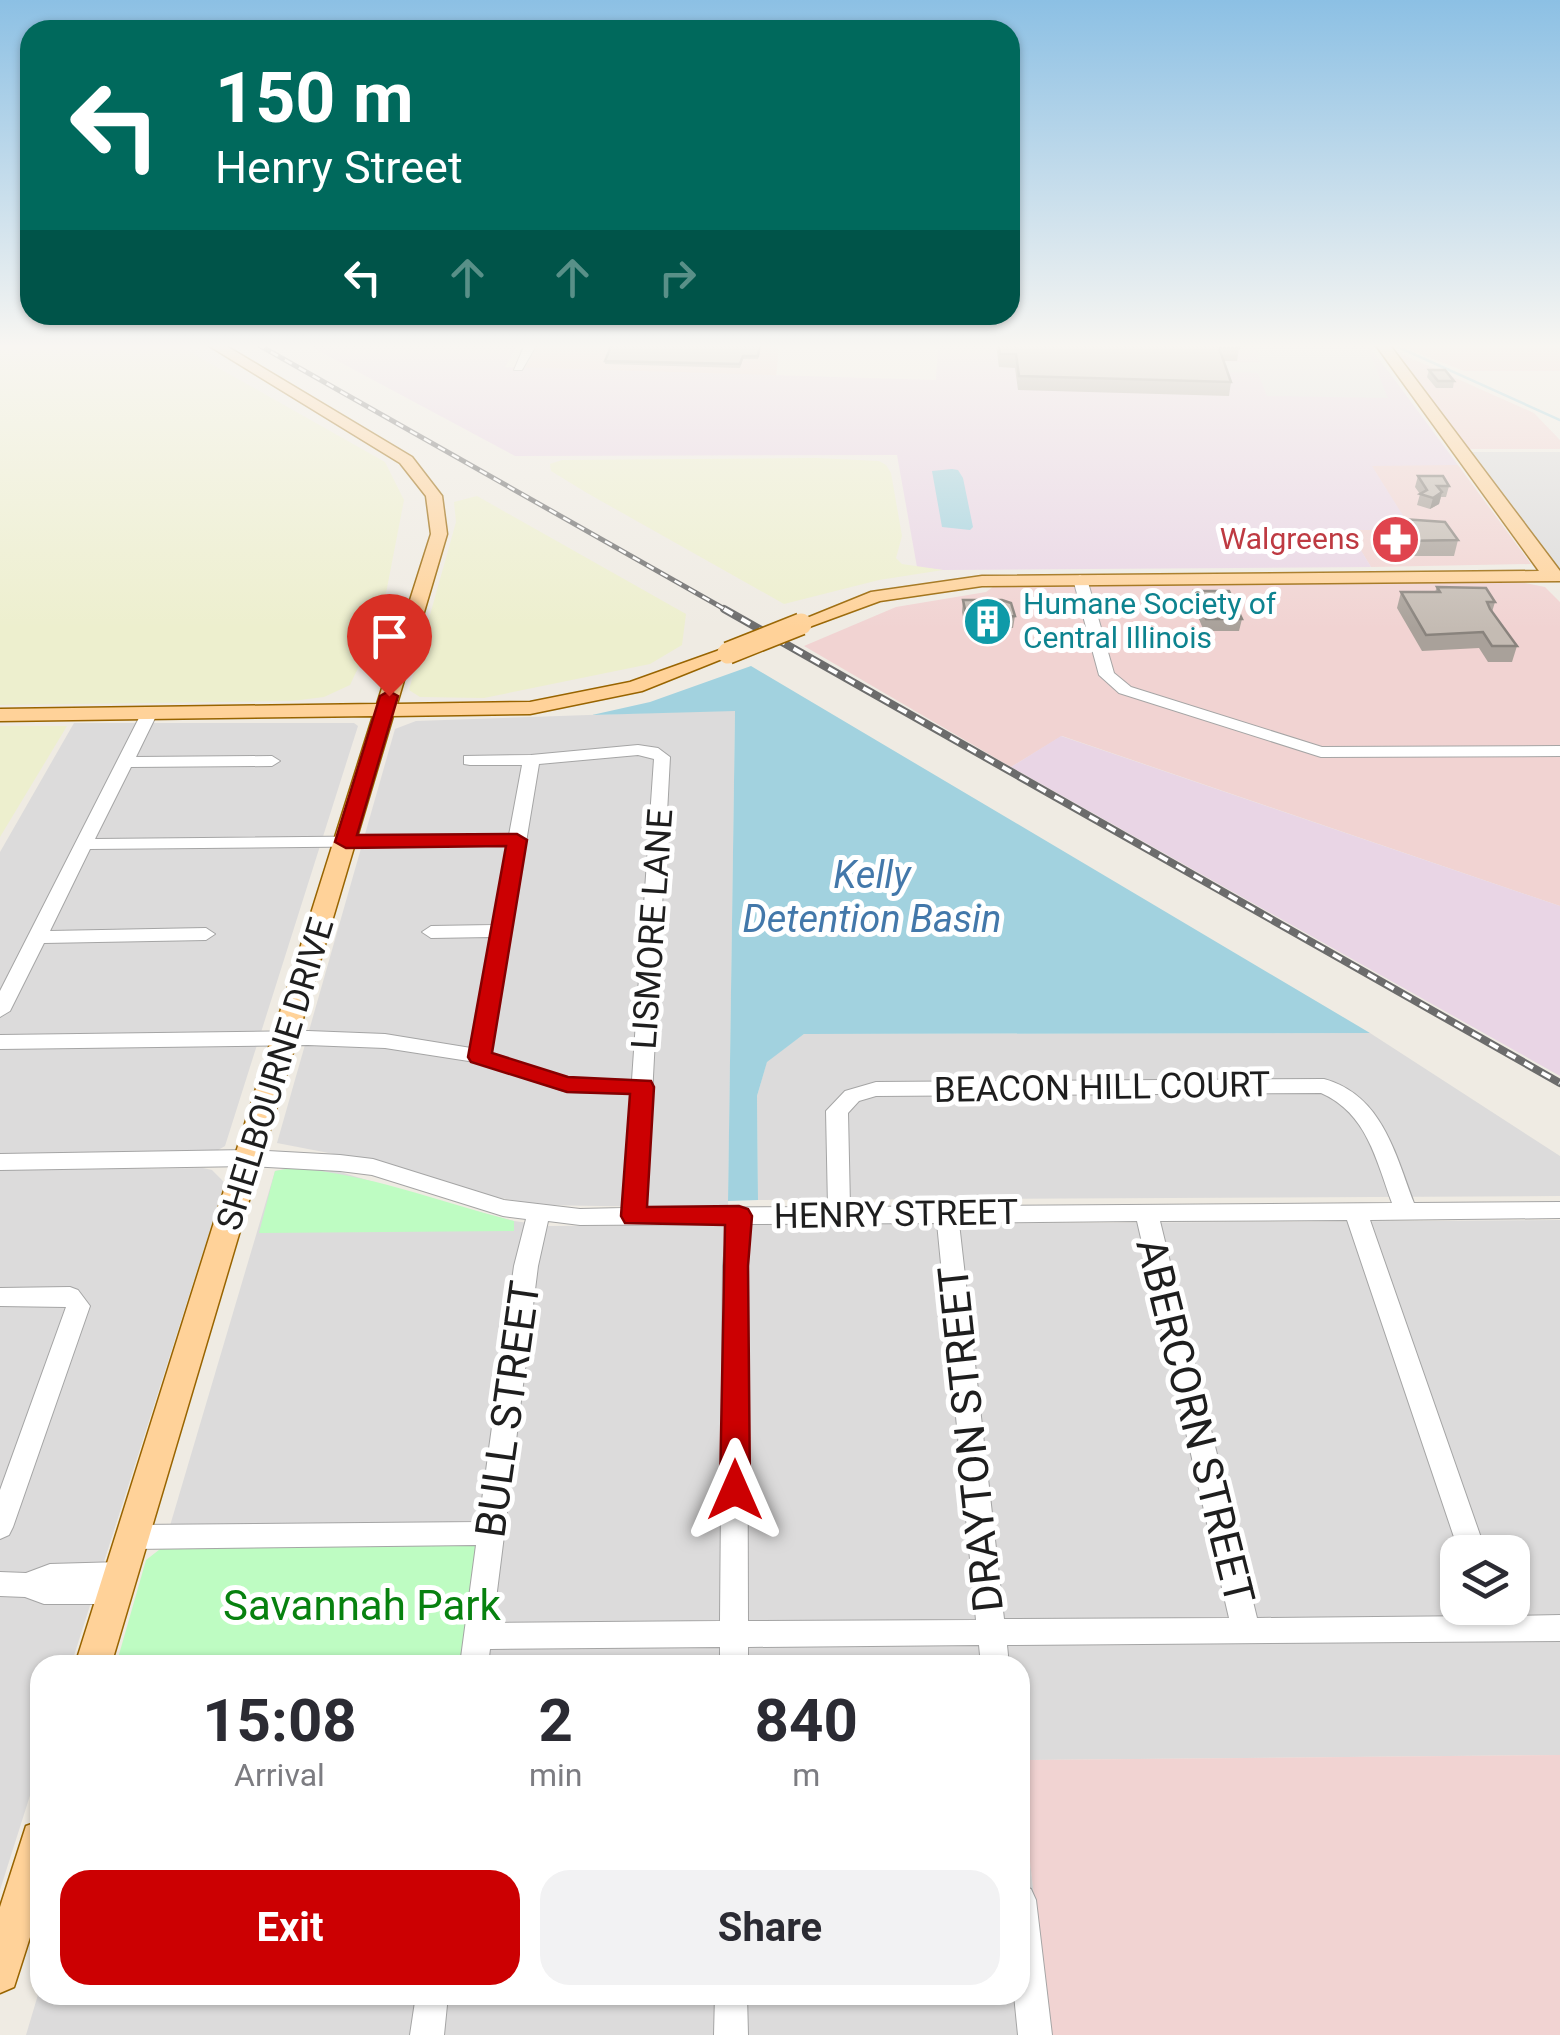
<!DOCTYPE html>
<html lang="en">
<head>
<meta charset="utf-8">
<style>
	:root { --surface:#fff; --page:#f2f2f3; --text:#2b2b33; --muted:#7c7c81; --accent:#cc0002 }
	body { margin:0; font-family:Roboto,sans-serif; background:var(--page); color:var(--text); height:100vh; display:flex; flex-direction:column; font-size:38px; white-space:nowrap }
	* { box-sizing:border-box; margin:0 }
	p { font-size:32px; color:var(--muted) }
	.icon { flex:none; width:55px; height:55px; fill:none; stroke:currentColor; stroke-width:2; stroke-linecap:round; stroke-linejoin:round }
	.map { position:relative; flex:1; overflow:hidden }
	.drawer { position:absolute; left:30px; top:1655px; width:1000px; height:350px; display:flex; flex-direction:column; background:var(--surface); border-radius:30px; box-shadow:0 2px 8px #0004 }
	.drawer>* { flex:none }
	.hud { position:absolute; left:20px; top:20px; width:1000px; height:305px; border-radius:30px; box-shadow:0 2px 8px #0004; background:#00695c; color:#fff; overflow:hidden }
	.fabs { position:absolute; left:1440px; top:1535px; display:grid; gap:20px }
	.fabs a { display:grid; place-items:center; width:90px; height:90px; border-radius:20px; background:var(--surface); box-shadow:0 2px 8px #0004; font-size:50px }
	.pin { position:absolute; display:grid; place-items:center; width:85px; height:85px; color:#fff; margin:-102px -42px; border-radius:50% 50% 50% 0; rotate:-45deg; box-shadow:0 0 10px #0007 }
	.pin .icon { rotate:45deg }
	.me { position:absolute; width:110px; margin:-55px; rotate:0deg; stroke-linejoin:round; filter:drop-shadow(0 0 8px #0008) }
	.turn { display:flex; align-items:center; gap:35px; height:210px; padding:0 30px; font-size:45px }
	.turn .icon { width:130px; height:130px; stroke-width:2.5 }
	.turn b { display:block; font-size:70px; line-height:85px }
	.lanes { display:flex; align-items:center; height:95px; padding:0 30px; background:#0003; justify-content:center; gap:50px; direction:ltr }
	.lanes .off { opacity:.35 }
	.eta { display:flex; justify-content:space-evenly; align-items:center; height:170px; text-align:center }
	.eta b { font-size:60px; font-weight:700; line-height:70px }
	.primary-button { display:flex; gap:20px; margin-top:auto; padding:20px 30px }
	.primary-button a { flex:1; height:115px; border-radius:30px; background:var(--accent); color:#fff; font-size:40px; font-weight:700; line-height:115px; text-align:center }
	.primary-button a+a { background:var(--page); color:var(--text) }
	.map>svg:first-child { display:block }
</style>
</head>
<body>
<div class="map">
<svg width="1560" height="2035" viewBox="0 0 1560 2035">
	<rect width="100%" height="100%" fill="#efebe3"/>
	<path fill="#dcdbdb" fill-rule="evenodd" d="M1470,452H1560V574Z
		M735,710L728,1208L537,1205L491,1196L396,1166L277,1143L395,729L416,721Z
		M74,723H354L358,726L225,1146L213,1153L0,1155V852Z
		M1370,1033L1560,1156V1196L758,1200L757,1096L767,1061L804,1034Z
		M203,1168L212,1170L225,1183L71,1665H40V1764L0,1890V1170Z
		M291,1168L337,1171L440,1202L514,1221L549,1226L1560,1220V1755L1030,1760L1020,1767V1665H464L164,1546L275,1171ZM1458,1552H1512V1608H1458Z
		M1020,1775L1050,2035H26L40,1988V1995H1020Z"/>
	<path fill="#f1d3d2" d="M538,344H778V359L776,376L525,368Z
		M1395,344H1560V371H1464Z
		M1397,352L1534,413L1560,440V449H1467Z
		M1371,465H1458L1531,564L1371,567L1348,530H1411Z
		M1320,583H1525L1545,587L1560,602V906L1062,736L1011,767L804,646L896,607L986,592L994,586Z
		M1560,1755V2035H1050L1020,1775V1767L1030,1760Z"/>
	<path fill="#e9d5e5" d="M306,344H518L505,367L936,380L938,344H1368L1458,465L1372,466L1412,530H1349L1371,567L943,570L917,567L897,455L515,456Z
		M1061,736L1560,906V1076L1011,767Z"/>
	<path fill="#edefce" d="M0,344H176L385,462L404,500L381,619L350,685L324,697L292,701L0,705Z
		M816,458L879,461L886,465L891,473L902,536L896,558L902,564L943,570L879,580L784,604L587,493L551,471L550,464L562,460Z
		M477,496L686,614L682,645L650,664L484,698L420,697L409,690L456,522L454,502Z
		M0,726H67L0,837Z"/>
	<path fill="#befcc2" d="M291,1168C368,1173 439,1202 514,1221V1231L259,1233L275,1171Z
		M475,1544L477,1547L464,1665H116L146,1560L164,1546Z"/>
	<path fill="#e2e2e2" d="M1256,347L1368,349L1388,398L1267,396L1258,373L1221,372L1217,361L1260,363Z"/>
	<path fill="#a2d2df" d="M952,469L958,470L963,478L973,527L970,530L942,527L932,471Z
		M751,666L1370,1033L804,1034L767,1062L757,1096L758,1200L728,1201L735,711L592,715L650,702Z"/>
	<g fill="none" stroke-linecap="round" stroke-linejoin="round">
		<path stroke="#a2d2df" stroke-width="2.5" d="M1398,347L1560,420"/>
		<defs>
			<path id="minor" d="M525,344H537L522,370H514Z
				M1080,575L1087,579L1114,673L1131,687L1322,747L1560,746V756L1321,757L1119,693L1099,675L1073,579Z
				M149,709L157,714L136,757L272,756L280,761L272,766L131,767L95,839L509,835L522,765H470L464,764V756L531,755L638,745L658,748L670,757L646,1208L828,1207L826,1111L845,1091L876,1082L1324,1079C1382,1095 1395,1153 1414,1203L1560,1202V1218L1370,1220L1486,1552H1459L1347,1220L1160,1221L1257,1618L1482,1616L1479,1608H1507L1510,1616L1560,1615V1641L1007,1645L1009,1665H981L979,1645L748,1647V1665H720V1647L490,1649L488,1665H460L476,1545L134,1549L124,1545L121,1537L124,1529L134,1525L479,1522L514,1266L526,1219L503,1216L372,1175L340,1171L248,1166L0,1170V1154L248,1150L340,1155L373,1159L504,1200L580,1209L623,1208L631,1094L567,1092L475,1062L385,1048L308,1045L0,1049V1035L308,1031L385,1034L471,1048L491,937L431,938L422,932L431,926L493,925L507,845L90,849L50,931L206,928L215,934L206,940L44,943L10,1011L0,1017V991L141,714ZM638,755L654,759L632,1080L568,1078L491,1053L539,764ZM1321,1093C1367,1113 1376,1160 1392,1203L850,1207L848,1113L859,1101L876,1096ZM548,1221L580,1225L727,1224L723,1266L720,1621L493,1623L538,1266ZM1137,1221L1229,1618L1004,1619L959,1223ZM937,1223L976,1620L748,1621L747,1266L750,1224Z
				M70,1287L78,1290L90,1306L13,1527L9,1535L0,1539V1490L66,1307L0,1306V1288Z
				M121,1562L131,1565L135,1574L131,1583L125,1584L129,1592L125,1601L115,1604H44L25,1597L0,1596V1572L26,1573L50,1564Z
				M1020,1884L1031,1889L1036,1900L1052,2035H1018L1014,1995H1020Z
				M416,1995H448L444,2035H410Z
				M715,1995H747L748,2035H714Z"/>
			<path id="major" d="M206,344H223L412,457L442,496L447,534L397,704L530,702L630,682L728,647L737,653L642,691L530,714L393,716L111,1665H75L373,716L0,721V709L377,704L431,534L426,496L400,463Z
				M1375,344H1389L1560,571V581L982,586L880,601L801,630L792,624L871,592L982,576L1539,571Z
				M40,1821V1906L14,1987L0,1993V1907L26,1826Z"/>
		</defs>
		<use href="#minor" stroke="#a5a5a5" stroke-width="2"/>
		<use href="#major" stroke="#986400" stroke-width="3"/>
		<use href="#minor" fill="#fff" fill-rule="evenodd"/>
		<use href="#major" fill="#ffd299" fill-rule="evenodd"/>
		<defs>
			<path id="rail-far1" d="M257,344L728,611"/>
			<path id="rail" d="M724,609L1560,1083"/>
		</defs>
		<use href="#rail-far1" stroke="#6c6c6c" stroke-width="5"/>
		<use href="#rail" stroke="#6c6c6c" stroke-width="8"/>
		<use href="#rail-far1" stroke="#fff" stroke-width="2.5" stroke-dasharray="8" stroke-linecap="butt"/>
		<use href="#rail" stroke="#fff" stroke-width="4" stroke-dasharray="10" stroke-linecap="butt"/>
		<defs>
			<path id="major-bridge" d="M728,653L801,624"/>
		</defs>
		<use href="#major-bridge" stroke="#986400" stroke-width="24" stroke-linecap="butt"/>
		<use href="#major-bridge" stroke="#ffd299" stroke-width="21"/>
	</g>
	<path fill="#a9a19a" d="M761,344L758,359H743L740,368L605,364V361Z
		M996,344H1242L1241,349H1239L1237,361H1224L1231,382L1229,396L1018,390L1015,368L999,367Z
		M1429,370L1454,381L1453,388H1436L1427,377Z
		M1418,476L1449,486L1446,497H1441L1439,504L1430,509L1417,505L1420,494L1415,487Z
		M1389,522L1458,540L1454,556H1397L1386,537Z
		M1437,587L1495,602L1492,612L1517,646L1512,662H1488L1479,648L1422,651L1397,608L1401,592H1435Z
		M1194,591L1242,619L1239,631H1204L1192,603Z
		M963,600L1015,616L1013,628L966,631L962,612Z"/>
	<path fill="#89837d" d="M1442,492L1439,504L1430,509L1433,498Z"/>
	<path fill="#c4bbb3" stroke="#89837d" stroke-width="2.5" d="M612,344H760L758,356H743L740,364L605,361Z
		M999,344H1238L1239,348H1219L1231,382L1019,376L1016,354H1000Z
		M1429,370H1445L1454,381H1438Z
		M1418,476H1443L1449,486H1437L1442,492L1433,498L1420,494L1427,490Z
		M1402,519L1445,522L1458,540L1401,541L1389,522Z
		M1437,587L1486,588L1495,602H1487L1490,609L1517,646H1492L1483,632L1426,635L1401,592H1440Z
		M1194,591H1229L1242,619H1206Z
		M963,600H1002L1011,603L1015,616L967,619Z"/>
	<linearGradient id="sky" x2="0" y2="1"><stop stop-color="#8cc0e4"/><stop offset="0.55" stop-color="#f8f6f2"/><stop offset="1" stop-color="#f8f6f2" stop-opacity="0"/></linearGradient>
	<rect width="1560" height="629" fill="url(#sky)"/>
	<path fill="#cc0002" stroke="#850001" stroke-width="2.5" d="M389,691L398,696L357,835L517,834L527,840L492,1053L568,1077L651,1081L654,1087L647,1207L739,1206L748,1209L752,1216L748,1266L750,1490L745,1499L735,1503L724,1499L720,1490L725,1225L625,1223L621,1216L630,1094L567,1092L471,1062L468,1057L506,846L346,848L335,842L380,696Z"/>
	<defs>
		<symbol id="pharmacy-disc" viewBox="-11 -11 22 22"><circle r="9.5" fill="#e0444e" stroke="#fff"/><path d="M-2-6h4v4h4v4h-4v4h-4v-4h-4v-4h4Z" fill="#fff"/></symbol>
		<symbol id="building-disc" viewBox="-11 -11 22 22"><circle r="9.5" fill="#0f9aa8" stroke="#fff"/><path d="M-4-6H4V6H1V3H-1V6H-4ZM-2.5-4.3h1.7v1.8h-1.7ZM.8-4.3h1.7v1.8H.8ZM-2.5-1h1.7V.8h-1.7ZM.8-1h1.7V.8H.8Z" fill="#fff"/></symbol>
	</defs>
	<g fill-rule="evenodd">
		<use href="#pharmacy-disc" x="1368" y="512" width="55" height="55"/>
		<use href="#building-disc" x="960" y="594" width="55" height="55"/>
	</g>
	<g text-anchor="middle" stroke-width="10" stroke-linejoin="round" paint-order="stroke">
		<g font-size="30" fill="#be3a42" stroke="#fff" text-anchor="end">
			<text x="1360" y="549">Walgreens</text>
		</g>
		<g font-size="30" fill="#0d838f" stroke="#fff" text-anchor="start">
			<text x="1023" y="614">Humane Society of<tspan x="1023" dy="34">Central Illinois</tspan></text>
		</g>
		<g font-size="35" fill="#1e1e1e" stroke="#fff">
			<text transform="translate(652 929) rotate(-86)" y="12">LISMORE LANE</text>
			<text transform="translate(275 1074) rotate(-73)" y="12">SHELBOURNE DRIVE</text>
			<text transform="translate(1102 1087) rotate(-1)" y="12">BEACON HILL COURT</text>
			<text transform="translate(896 1214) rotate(-1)" y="12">HENRY STREET</text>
		</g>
		<g font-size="38" font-style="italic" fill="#4378aa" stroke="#fff">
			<text x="872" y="888">Kelly<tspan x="872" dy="44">Detention Basin</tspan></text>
		</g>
		<g font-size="42" fill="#1e1e1e" stroke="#fff">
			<text transform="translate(507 1409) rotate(-82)" y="15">BULL STREET</text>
			<text transform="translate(1196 1421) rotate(76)" y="15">ABERCORN STREET</text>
			<text transform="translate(970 1439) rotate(-96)" y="15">DRAYTON STREET</text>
		</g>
		<g font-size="42" fill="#07810f" stroke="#fff">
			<text x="362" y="1620">Savannah Park</text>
		</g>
	</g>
</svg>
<div class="fabs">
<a><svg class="icon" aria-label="layers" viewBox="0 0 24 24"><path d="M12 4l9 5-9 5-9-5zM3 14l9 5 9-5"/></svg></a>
</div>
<div class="pin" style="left:389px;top:696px;background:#d93025"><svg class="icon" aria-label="arrive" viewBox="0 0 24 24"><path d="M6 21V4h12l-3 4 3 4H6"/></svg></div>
<svg class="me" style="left:735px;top:1490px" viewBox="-20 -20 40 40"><path d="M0-17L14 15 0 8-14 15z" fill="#cc0002" stroke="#fff" stroke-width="4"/></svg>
<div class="hud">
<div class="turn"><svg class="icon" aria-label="left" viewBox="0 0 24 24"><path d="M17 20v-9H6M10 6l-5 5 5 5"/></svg><div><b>150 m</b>Henry Street</div></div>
<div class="lanes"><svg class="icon" aria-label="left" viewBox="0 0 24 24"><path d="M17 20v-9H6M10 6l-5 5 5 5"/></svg><svg class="icon off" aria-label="ahead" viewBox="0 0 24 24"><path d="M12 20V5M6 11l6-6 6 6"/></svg><svg class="icon off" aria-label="ahead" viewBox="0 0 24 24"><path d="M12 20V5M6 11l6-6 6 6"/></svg><svg class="icon off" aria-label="right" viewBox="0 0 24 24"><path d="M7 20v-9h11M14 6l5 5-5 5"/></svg></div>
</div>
<section class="drawer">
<div class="eta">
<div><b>15:08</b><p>Arrival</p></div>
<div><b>2</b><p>min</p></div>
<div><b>840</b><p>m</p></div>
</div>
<div class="primary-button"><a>Exit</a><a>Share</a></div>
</section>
</div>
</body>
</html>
